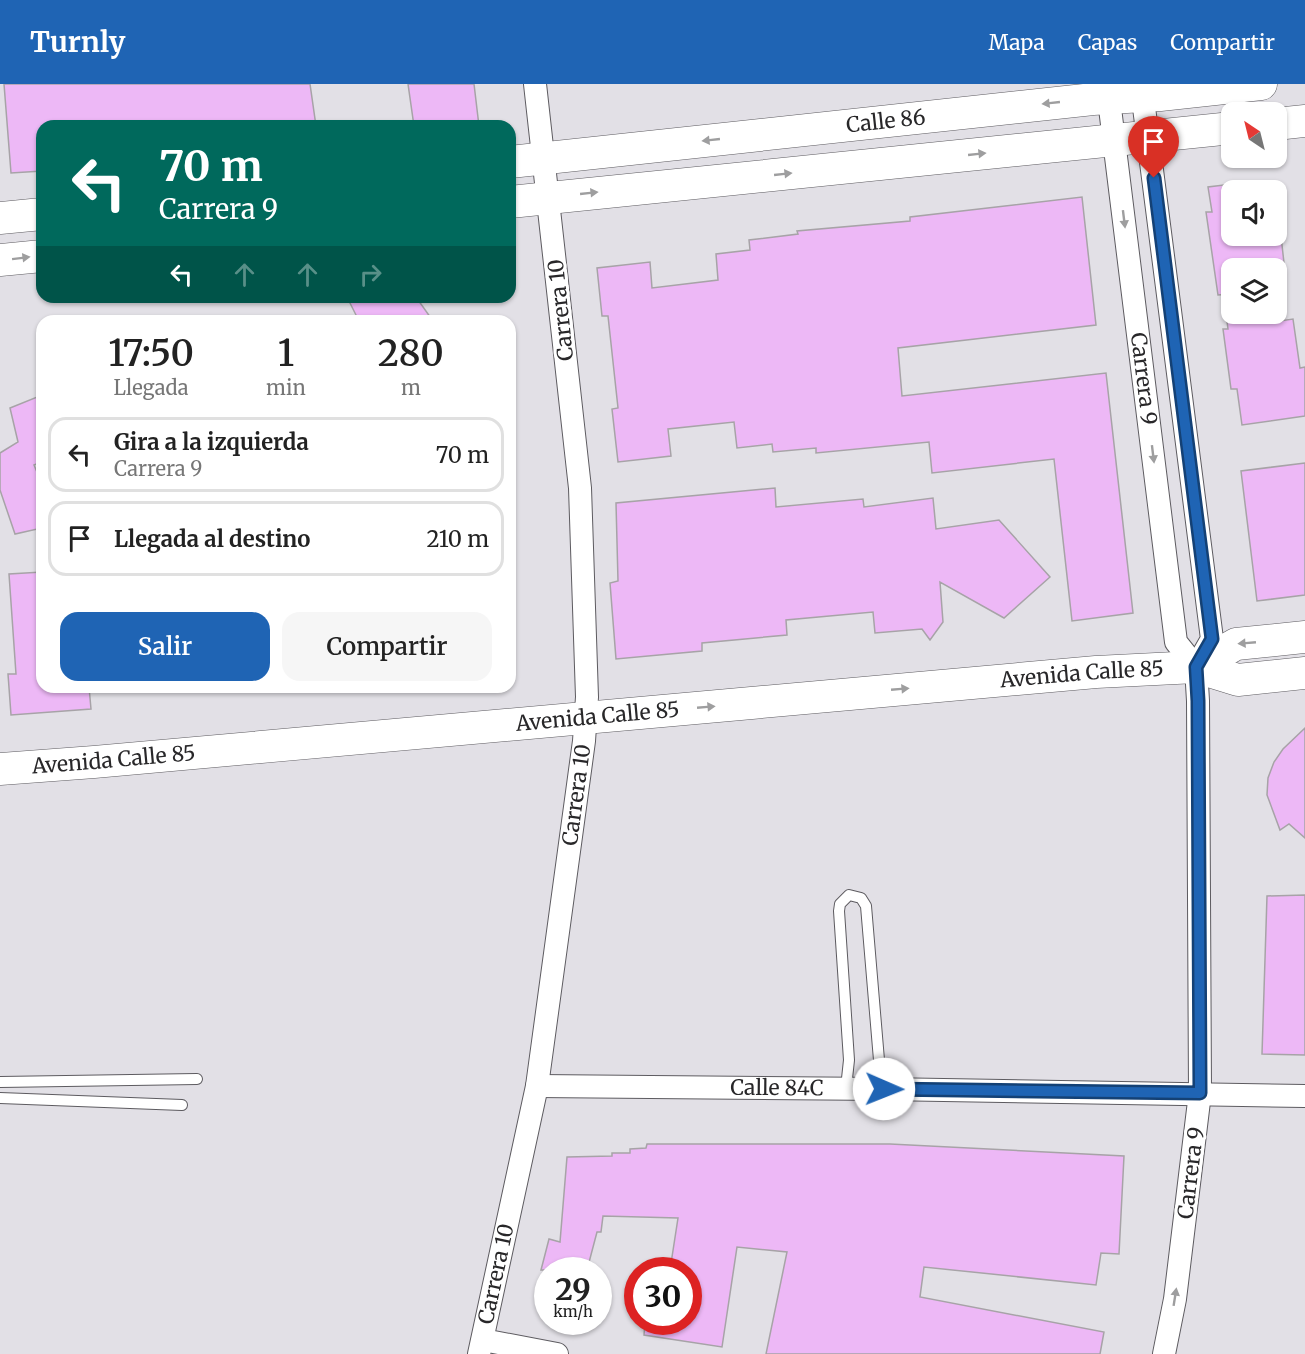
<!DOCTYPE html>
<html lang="es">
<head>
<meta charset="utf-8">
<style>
	:root { --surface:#fff; --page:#f6f6f6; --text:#222; --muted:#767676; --line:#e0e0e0; --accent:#1f64b4 }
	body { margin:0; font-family:Merriweather,serif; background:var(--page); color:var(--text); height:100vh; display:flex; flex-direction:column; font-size:22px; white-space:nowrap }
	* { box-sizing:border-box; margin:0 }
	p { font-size:20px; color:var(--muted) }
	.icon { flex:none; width:33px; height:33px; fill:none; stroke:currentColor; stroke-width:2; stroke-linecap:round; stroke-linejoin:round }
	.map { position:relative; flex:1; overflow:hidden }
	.drawer { position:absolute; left:36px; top:231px; width:480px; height:378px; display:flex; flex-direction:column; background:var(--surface); border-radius:18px; box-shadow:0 2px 4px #0004 }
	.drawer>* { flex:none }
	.banner { position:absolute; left:36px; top:36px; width:480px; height:183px; border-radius:18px; box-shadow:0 2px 4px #0004; background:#00695c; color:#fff; overflow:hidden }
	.needle { width:39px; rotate:325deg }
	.tools { position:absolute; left:1221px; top:18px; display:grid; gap:12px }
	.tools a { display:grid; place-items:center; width:66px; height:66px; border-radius:12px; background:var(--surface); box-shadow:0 2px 4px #0004; font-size:30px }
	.speed { position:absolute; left:534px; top:1173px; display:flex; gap:12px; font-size:30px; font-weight:700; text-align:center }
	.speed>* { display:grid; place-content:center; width:78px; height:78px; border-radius:50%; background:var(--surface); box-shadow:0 2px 4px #0004; line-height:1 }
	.speed small { font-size:15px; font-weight:400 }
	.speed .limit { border:9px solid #d22; background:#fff; color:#111 }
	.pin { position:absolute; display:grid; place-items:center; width:51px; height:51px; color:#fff; margin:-62px -26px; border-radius:50% 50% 50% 0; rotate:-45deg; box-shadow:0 0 6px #0007 }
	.pin .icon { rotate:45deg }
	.me { position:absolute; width:66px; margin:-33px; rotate:91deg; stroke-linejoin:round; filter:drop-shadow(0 0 4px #0008) }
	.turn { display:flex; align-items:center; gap:21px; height:126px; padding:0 24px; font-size:27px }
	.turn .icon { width:78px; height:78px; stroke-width:2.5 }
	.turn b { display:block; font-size:42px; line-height:51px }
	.lanes { display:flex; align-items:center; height:57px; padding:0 24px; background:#0003; justify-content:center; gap:30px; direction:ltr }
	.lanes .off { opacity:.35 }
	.eta { display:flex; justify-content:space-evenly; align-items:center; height:102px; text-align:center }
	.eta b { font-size:36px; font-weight:600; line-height:42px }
	.cta { display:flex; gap:12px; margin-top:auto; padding:12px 24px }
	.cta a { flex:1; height:69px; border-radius:18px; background:var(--accent); color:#fff; font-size:24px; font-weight:600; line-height:69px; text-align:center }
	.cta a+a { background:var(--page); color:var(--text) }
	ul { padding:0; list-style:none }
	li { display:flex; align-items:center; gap:18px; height:75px; margin:0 12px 9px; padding:0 12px; border:3px solid var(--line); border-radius:18px }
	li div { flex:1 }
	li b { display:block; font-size:22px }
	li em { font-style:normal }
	header { display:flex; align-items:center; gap:36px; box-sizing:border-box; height:84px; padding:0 30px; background:var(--accent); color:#fff }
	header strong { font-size:28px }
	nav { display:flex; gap:33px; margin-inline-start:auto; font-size:21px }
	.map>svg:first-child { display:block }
</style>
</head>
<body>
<header>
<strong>Turnly</strong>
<nav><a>Mapa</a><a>Capas</a><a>Compartir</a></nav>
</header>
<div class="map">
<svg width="1305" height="1270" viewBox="0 0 1305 1270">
	<rect width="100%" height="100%" fill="#e2e0e6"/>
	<path fill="#edb8f6" stroke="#a7a3a7" stroke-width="1.5" d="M4,0H310L316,42H42V87L11,89Z
		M408,0H474L479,42H414Z
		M1232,100V152H1281L1284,179L1272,181L1273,184H1232V210L1218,211L1206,128H1212L1208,103Z
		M1082,113L1096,241L898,264L902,312L1106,289L1133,529L1072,537L1054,375L932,389L929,358L816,369V364L773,368L772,360L737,364L734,338L668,345L671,372L618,378L612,325L618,324L608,232H602L597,184L650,178L652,204L718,196L716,170L750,166L749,156L798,150L797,147L910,137V133Z
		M347,213H416L433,237H359Z
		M1226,230H1279L1280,237L1293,235L1300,284L1305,283V332L1242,341L1237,305H1231L1223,245H1228Z
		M42,311V378L34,381L42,400V444L15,450L0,406V369L18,358L10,324Z
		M1305,379V511L1257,517L1241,387Z
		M775,404L776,423L863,415L864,423L933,414L936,445L999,436L1050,493L1004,534L940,498L943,538L930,556L922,545L875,549L873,528L786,536L787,551L702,559V567L616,575L610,499L618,497L616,419Z
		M42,488V603H89L91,625L11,631L8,590H16L9,490Z
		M1305,644V754L1289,740L1280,746L1267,711L1268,694L1274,678L1283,665Z
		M1305,811V971L1262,970L1267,812Z
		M647,1060H890L1124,1072L1119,1170L1101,1169L1096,1201L924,1183L920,1213L1104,1248L1100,1270H766L787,1168L737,1163L722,1263L644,1251L645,1238H688V1186H670L678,1134L603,1132L601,1148H597L587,1186H541L549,1155L560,1158L567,1073L612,1072V1069H630V1065L646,1064Z"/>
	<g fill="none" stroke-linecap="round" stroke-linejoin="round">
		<defs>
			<path id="lane" d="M0,998L197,995
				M846,1004L849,976L839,827L840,820L849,811L861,814L866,822L879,976L884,1005
				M0,1014L182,1021"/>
			<g id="street">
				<path id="s1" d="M1107,0L1176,558L1196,583"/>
				<path d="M1141,0L1212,555L1196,583L1198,617L1200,1009L1175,1215L1164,1270"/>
				<path id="s2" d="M537,1002L884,1005L1305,1012"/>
				<path d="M483,1256L557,1270"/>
				<path id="s3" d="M479,1270L537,1002L584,657L587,613L580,404L535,0"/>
			</g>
			<g id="secondary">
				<path d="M1276,40L1305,37"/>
				<path id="s4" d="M510,78L1093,15L1160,11L1261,0"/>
				<path d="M510,118L1232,44"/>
				<path d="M0,134L42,130"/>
				<path d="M0,176L42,172"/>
				<path d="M1196,583L1236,560L1305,553"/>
				<path id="s5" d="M0,685L94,678L1096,588L1196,583L1238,596L1305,589"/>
			</g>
		</defs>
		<use href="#lane" stroke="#5d5b60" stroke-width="12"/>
		<use href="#street" stroke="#5d5b60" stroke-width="24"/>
		<use href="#secondary" stroke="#5d5b60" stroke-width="33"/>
		<use href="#lane" stroke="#fff" stroke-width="10"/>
		<use href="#street" stroke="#fff" stroke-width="22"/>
		<use href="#secondary" stroke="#fff" stroke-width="32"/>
	</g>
	<defs><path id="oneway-solid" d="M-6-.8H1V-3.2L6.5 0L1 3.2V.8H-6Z" transform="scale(1.5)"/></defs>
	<g fill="#9e9e9f">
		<use href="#oneway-solid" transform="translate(1051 19) rotate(174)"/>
		<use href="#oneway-solid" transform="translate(711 56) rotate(174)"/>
		<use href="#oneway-solid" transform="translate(977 70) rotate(-6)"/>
		<use href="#oneway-solid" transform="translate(783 90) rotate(-6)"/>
		<use href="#oneway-solid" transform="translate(589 109) rotate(-6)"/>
		<use href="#oneway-solid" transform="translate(1124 135) rotate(83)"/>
		<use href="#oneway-solid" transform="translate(21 174) rotate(-7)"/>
		<use href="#oneway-solid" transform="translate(1153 370) rotate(83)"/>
		<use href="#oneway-solid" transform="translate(1247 559) rotate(175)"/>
		<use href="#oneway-solid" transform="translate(900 605) rotate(-5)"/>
		<use href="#oneway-solid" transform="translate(706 623) rotate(-5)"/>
		<use href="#oneway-solid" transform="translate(1175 1213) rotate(-81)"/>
	</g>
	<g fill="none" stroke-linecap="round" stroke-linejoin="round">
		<defs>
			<path id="route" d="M884,1005L1200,1009L1198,617L1196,583L1212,555L1154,94"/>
		</defs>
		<use href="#route" stroke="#144175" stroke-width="15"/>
		<use href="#route" stroke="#1f64b4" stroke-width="10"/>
	</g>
	<g text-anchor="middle" stroke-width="6" stroke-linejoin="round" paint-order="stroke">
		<g font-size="21" fill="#282729" stroke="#fff">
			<text dy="7" stroke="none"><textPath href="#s4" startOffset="378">Calle 86</textPath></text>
			<text transform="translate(561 226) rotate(-96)" y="7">Carrera 10</text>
			<text dy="7" stroke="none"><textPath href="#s1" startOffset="297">Carrera 9</textPath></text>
			<text dy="7" stroke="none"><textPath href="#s5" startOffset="1086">Avenida Calle 85</textPath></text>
			<text dy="7" stroke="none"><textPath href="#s5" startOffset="600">Avenida Calle 85</textPath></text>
			<text dy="7" stroke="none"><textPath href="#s5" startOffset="114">Avenida Calle 85</textPath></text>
			<text dy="7" stroke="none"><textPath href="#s3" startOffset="568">Carrera 10</textPath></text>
			<text dy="7" stroke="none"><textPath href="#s2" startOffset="240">Calle 84C</textPath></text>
			<text transform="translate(1191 1089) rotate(-83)" y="7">Carrera 9</text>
			<text dy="7" stroke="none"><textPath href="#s3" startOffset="82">Carrera 10</textPath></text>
		</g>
	</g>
</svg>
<div class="tools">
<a><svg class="needle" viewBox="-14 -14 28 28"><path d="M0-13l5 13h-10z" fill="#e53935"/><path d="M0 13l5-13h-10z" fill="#767676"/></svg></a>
<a><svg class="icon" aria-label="sound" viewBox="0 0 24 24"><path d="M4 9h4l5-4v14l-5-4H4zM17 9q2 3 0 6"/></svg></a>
<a><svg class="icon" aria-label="layers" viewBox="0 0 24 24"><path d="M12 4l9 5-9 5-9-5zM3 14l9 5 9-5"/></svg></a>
</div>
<div class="speed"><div>29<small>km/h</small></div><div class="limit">30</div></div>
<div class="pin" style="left:1154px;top:94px;background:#d93025"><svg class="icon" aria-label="arrive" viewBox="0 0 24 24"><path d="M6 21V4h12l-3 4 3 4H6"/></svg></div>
<svg class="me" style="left:884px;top:1005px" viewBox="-20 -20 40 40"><circle r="19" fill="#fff"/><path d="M0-13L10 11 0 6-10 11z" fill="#1f64b4"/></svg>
<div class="banner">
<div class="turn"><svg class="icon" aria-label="left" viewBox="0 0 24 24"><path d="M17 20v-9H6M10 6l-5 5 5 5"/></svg><div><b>70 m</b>Carrera 9</div></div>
<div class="lanes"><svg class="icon" aria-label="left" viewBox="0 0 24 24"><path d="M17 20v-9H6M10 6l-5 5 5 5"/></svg><svg class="icon off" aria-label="ahead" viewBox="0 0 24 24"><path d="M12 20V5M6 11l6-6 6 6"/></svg><svg class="icon off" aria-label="ahead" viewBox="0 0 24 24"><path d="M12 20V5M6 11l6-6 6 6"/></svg><svg class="icon off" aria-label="right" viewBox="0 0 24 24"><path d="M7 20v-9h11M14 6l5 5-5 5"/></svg></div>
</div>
<section class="drawer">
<div class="eta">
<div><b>17:50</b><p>Llegada</p></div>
<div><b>1</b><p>min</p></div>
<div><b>280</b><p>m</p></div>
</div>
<ul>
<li><svg class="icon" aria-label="left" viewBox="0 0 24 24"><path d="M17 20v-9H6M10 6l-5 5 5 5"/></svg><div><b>Gira a la izquierda</b><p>Carrera 9</p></div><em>70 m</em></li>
<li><svg class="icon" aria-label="arrive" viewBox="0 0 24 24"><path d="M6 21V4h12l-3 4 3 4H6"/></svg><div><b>Llegada al destino</b></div><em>210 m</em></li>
</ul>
<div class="cta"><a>Salir</a><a>Compartir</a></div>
</section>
</div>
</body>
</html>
